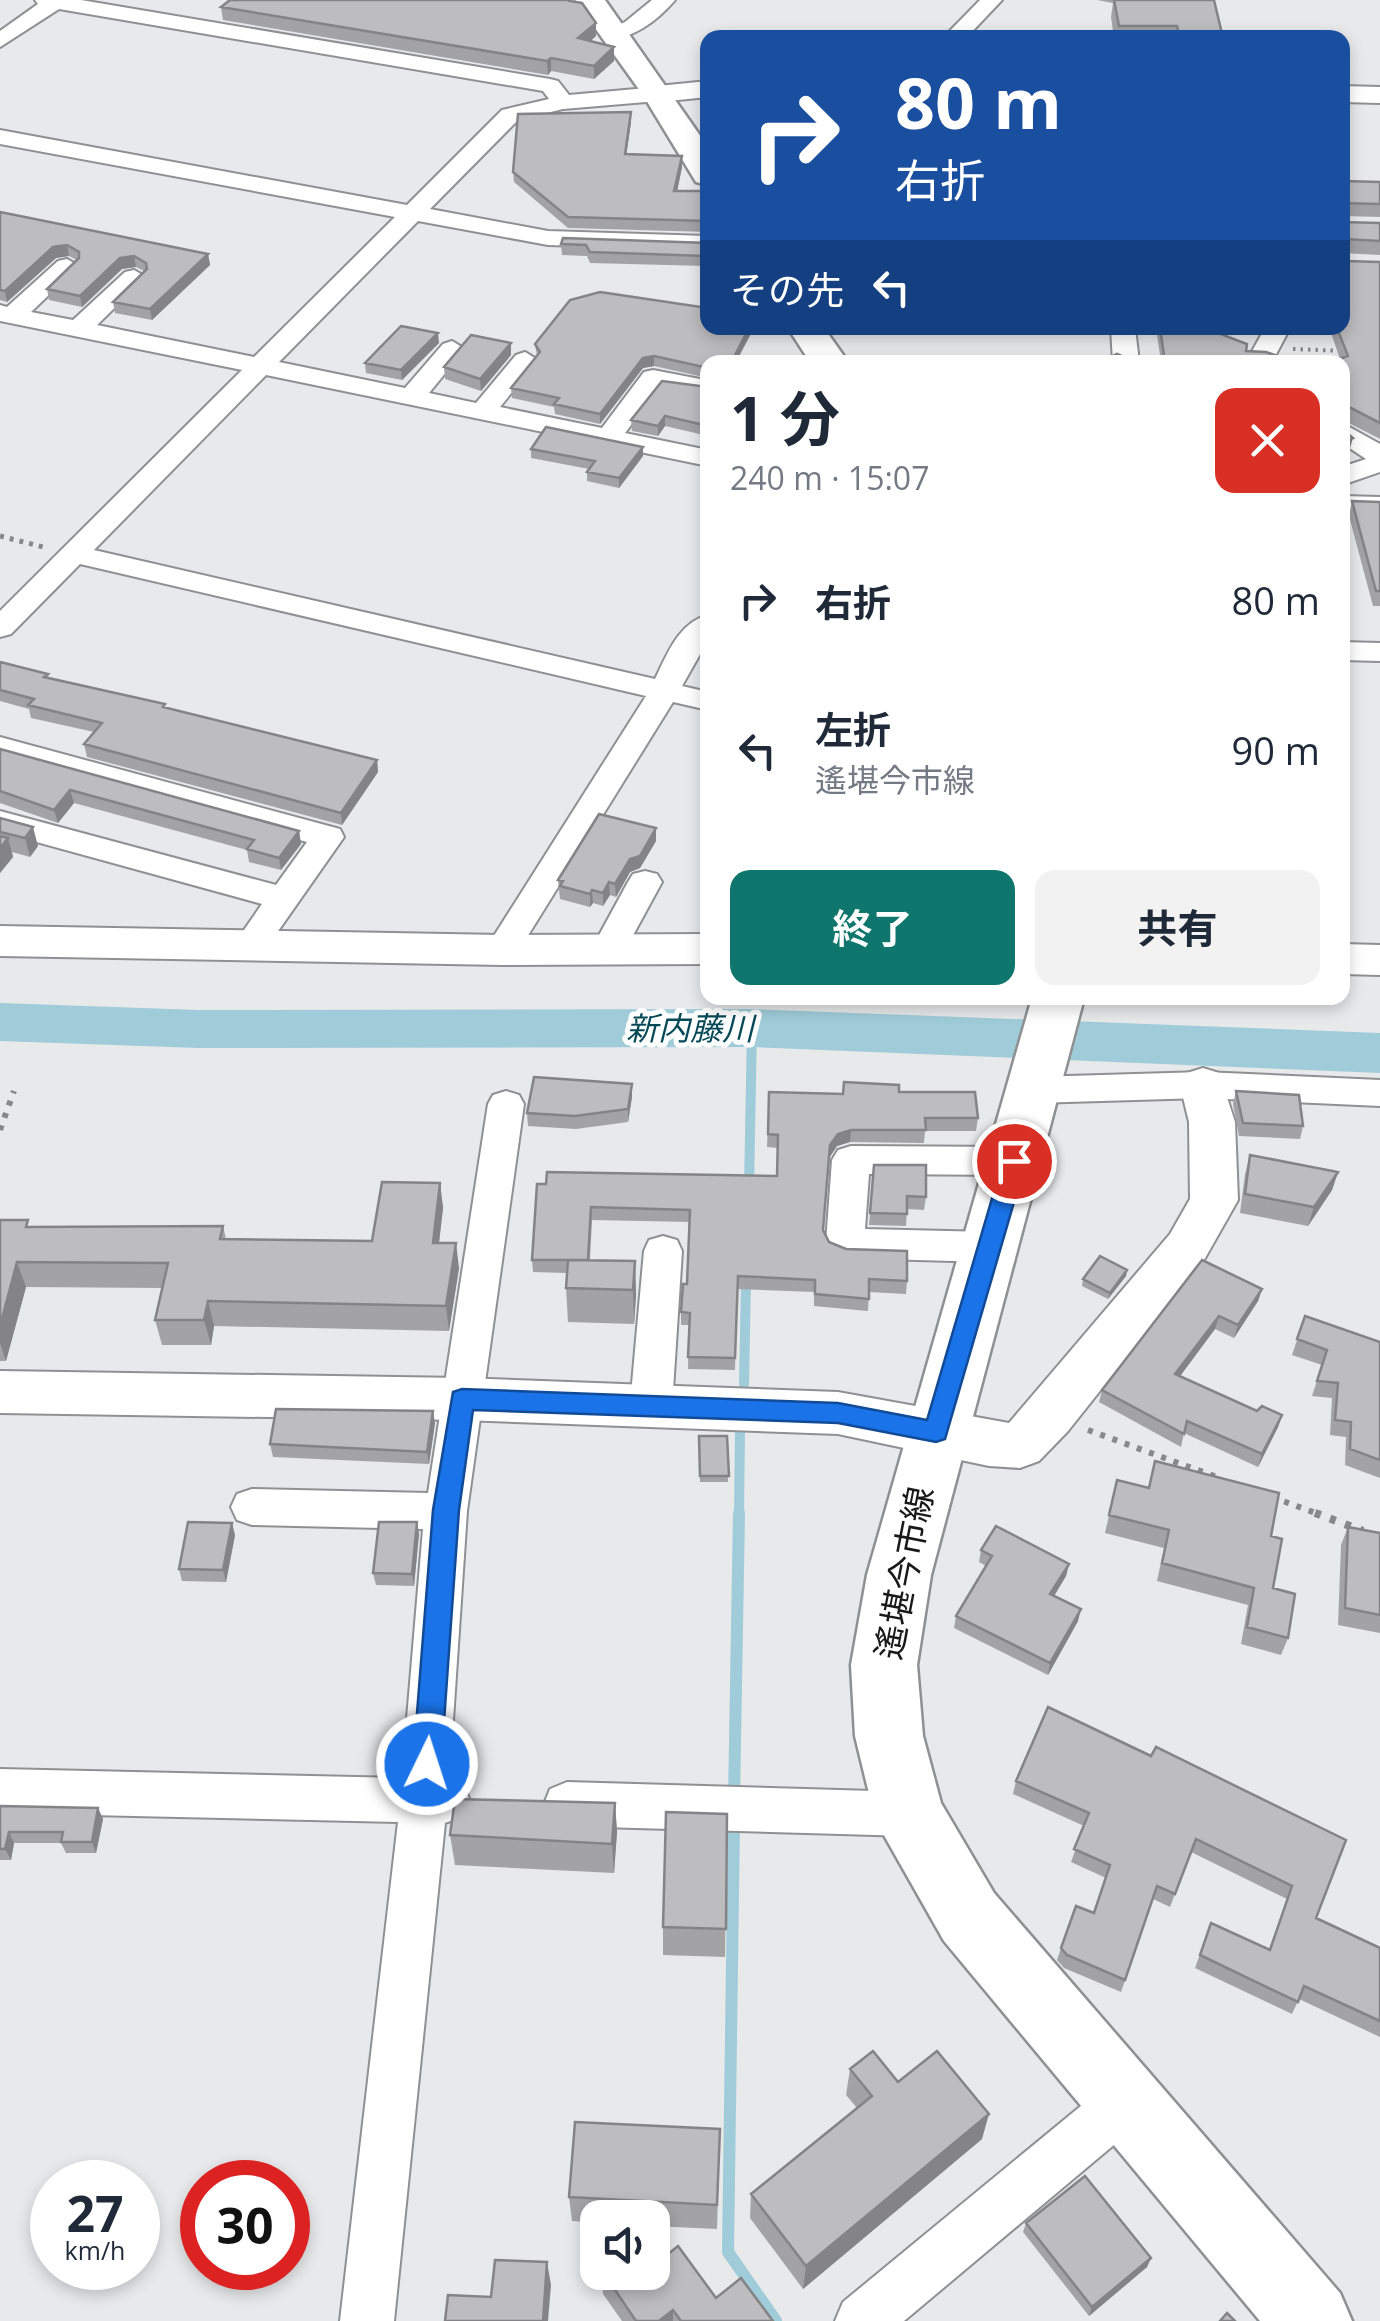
<!DOCTYPE html>
<html lang="ja">
<head>
<meta charset="utf-8">
<style>
	:root { --surface:#fff; --page:#f2f2f3; --text:#1f2937; --muted:#747a83; --accent:#0f766e }
	body { margin:0; font-family:"Open Sans","Noto Sans JP",sans-serif; background:var(--page); color:var(--text); height:100vh; display:flex; flex-direction:column; font-size:38px; white-space:nowrap }
	* { box-sizing:border-box; margin:0 }
	p { font-size:32px; color:var(--muted) }
	.icon { flex:none; width:55px; height:55px; fill:none; stroke:currentColor; stroke-width:2; stroke-linecap:round; stroke-linejoin:round }
	.map { position:relative; flex:1; overflow:hidden }
	.sheet { position:absolute; left:700px; top:355px; width:650px; height:650px; display:flex; flex-direction:column; background:var(--surface); border-radius:20px; box-shadow:0 5px 15px #0003 }
	.sheet>* { flex:none }
	.top-card { position:absolute; left:700px; top:30px; width:650px; height:305px; border-radius:20px; box-shadow:0 5px 15px #0003; background:#1a4fa0; color:#fff; overflow:hidden }
	.controls { position:absolute; left:580px; top:2200px; display:grid; gap:20px }
	.controls a { display:grid; place-items:center; width:90px; height:90px; border-radius:20px; background:var(--surface); box-shadow:0 5px 15px #0003; font-size:50px }
	.speed { position:absolute; left:30px; top:2160px; display:flex; gap:20px; font-size:50px; font-weight:700; text-align:center }
	.speed>* { display:grid; place-content:center; width:130px; height:130px; border-radius:50%; background:var(--surface); box-shadow:0 5px 15px #0003; line-height:1 }
	.speed small { font-size:25px; font-weight:400 }
	.speed .limit { border:15px solid #d22; background:#fff; color:#111 }
	.pin { position:absolute; display:grid; place-items:center; width:85px; height:85px; color:#fff; margin:-42px; border:5px solid #fff; border-radius:50%; box-shadow:0 2px 10px #0007 }
	.me { position:absolute; width:110px; margin:-55px; rotate:4deg; stroke-linejoin:round; filter:drop-shadow(0 0 8px #0008) }
	.turn { display:flex; align-items:center; gap:35px; height:210px; padding:0 30px; font-size:45px }
	.turn .icon { width:130px; height:130px; stroke-width:2.5 }
	.turn b { display:block; font-size:70px; line-height:85px }
	.then { display:flex; align-items:center; height:95px; padding:0 30px; background:#0003; gap:20px; font-size:38px }
	.round { display:grid; place-items:center; flex:none; width:105px; height:105px; border-radius:20px; background:var(--page) }
	.head { display:flex; align-items:center; justify-content:space-between; height:170px; padding:0 30px }
	h1 { font-size:60px; font-weight:700; line-height:75px }
	.button { display:flex; gap:20px; margin-top:auto; padding:20px 30px }
	.button a { flex:1; height:115px; border-radius:20px; background:var(--accent); color:#fff; font-size:40px; font-weight:700; line-height:115px; text-align:center }
	.button a+a { background:var(--page); color:var(--text) }
	ul { padding:0; list-style:none }
	li { display:flex; align-items:center; gap:30px; height:150px; padding:0 30px }
	li div { flex:1 }
	li b { display:block; font-size:38px }
	li em { font-style:normal }
	.map>svg:first-child { display:block }
</style>
</head>
<body>
<div class="map">
<svg width="1380" height="2321" viewBox="0 0 1380 2321">
	<rect width="100%" height="100%" fill="#e8e9eb"/>
	<g fill="none" stroke-linecap="round" stroke-linejoin="round">
		<path stroke="#9fccd8" stroke-width="10" d="M749,1188L752,1028
			M744,1384L746,1280
			M739,1515L740,1430"/>
		<path stroke="#9fccd8" stroke-width="12" d="M734,1800L739,1513
			M734,1822L728,2252L776,2321"/>
		<path fill="#9fccd8" fill-rule="evenodd" d="M0,1003L199,1010L752,1009L1380,1033V1073L752,1047L199,1048L0,1041Z"/>
		<defs>
			<path id="minor" d="M35,0H81L550,79L558,81L569,95L658,87L669,94L658,101L563,109L518,120L430,209L548,231L708,236V250L548,245L418,221L279,362L405,388L443,344L452,341L465,349L429,393L476,403L516,355L525,352L538,360L500,407L602,428L644,372L653,370L700,379L708,381V393L660,387L625,433L708,450V466L266,375L94,550L655,679C667,655 678,623 708,615V640L682,686L708,692V710L673,702L514,958L502,962L490,958L485,950L646,696L80,564L11,634L0,637V611L242,370L0,321V305L7,307L58,261L67,259L79,266L31,312L73,320L125,272L134,270L146,277L97,325L254,357L395,217L0,144V130L407,205L502,110L549,99L543,91L59,9L0,47V31L38,4Z
				M652,0H675C659,19 630,43 604,37L601,33L625,22Z
				M980,0H1002L966,38H943Z
				M1111,328H1135L1139,362H1113Z
				M1265,328H1290L1272,362H1246Z
				M1342,423L1380,444V472L1342,485V467L1366,459L1342,443Z
				M1342,496L1380,497V513L1342,512Z
				M1342,642L1380,643V661L1342,660Z
				M0,737L340,829L344,837L262,954L250,958L238,954L233,946L262,904L0,832V811L276,885L307,842L0,757Z
				M645,871L657,874L662,882L625,950L620,958L608,962L596,958L591,950L628,882L633,874Z
				M1203,1072L1380,1080V1106L1203,1098L1034,1103L1021,1099L1016,1090L1021,1081L1034,1077Z
				M506,1091L519,1095L524,1104L467,1511L449,1780L464,1786L470,1801L464,1816L445,1823L394,2321H340L398,1822L0,1813V1769L402,1778L423,1529L252,1525L237,1520L231,1507L237,1494L252,1489L428,1493L488,1104L493,1095Z
				M851,1146L1014,1147L1027,1151L1033,1161L1027,1171L1014,1175L869,1174L865,1229L989,1232L1003,1236L1008,1247L1003,1258L989,1262L845,1258L831,1253L826,1243L832,1160L838,1150Z
				M663,1236L677,1240L682,1251L672,1406L666,1418L651,1423L636,1418L630,1406L644,1251L649,1240Z
				M567,1782L909,1792L926,1798L933,1814L926,1830L909,1836L567,1826L550,1819L544,1804L550,1789Z
				M1128,2074L1146,2082L1154,2100L1146,2118L904,2321H835L843,2302L1110,2082Z"/>
			<path id="tertiary" d="M708,81V97L658,102L644,94L658,86Z
				M1342,86L1380,87V103L1342,102Z
				M0,926L502,935L708,934V964L502,965L0,956Z
				M1342,944L1380,945V975L1342,974Z
				M1203,1068L1219,1073L1235,1122L1238,1200L1204,1260L1068,1431L1039,1461L1020,1468L989,1466L838,1434L461,1420L0,1413V1371L461,1378L838,1392L1009,1423L1170,1234L1190,1199L1189,1122L1180,1085L1187,1073Z"/>
			<path id="secondary" d="M575,0H605L708,147V185L696,182L643,95Z
				M788,328H824L848,362H810Z
				M1032,998H1084L931,1575L917,1665L923,1736L941,1803L994,1893L1340,2293L1352,2321H1260L944,1941L885,1837L874,1814L855,1736L851,1665L867,1575Z"/>
		</defs>
		<use href="#minor" stroke="#8f9092" stroke-width="4"/>
		<use href="#tertiary" stroke="#8f9092" stroke-width="4"/>
		<use href="#secondary" stroke="#8f9092" stroke-width="5"/>
		<path stroke="#878889" stroke-width="4" stroke-dasharray="2.5 5" stroke-linecap="butt" d="M1293,349L1346,351"/>
		<path stroke="#878889" stroke-width="5" stroke-dasharray="4 6" stroke-linecap="butt" d="M0,536L43,547"/>
		<path stroke="#878889" stroke-width="6" stroke-dasharray="5 8" stroke-linecap="butt" d="M0,1130L14,1091
			M1088,1430L1222,1479
			M1272,1497L1321,1515"/>
		<path stroke="#878889" stroke-width="8" stroke-dasharray="6 10" stroke-linecap="butt" d="M1315,1513L1363,1531"/>
		<use href="#minor" fill="#fff" fill-rule="evenodd"/>
		<use href="#tertiary" fill="#fff" fill-rule="evenodd"/>
		<use href="#secondary" fill="#fff" fill-rule="evenodd"/>
	</g>
	<path fill="#a3a3a5" d="M576,0L577,2L596,23V36L590,41L614,47V61L594,79L551,71L548,75L223,20L221,7Z
		M1097,0H1214L1223,38H1114L1111,17L1113,3Z
		M631,112V122L626,154L682,167L677,191L708,199V232L568,228L514,182L513,172Z
		M1342,181L1380,182V217L1342,216Z
		M0,212L208,254L210,265L152,320L115,313L113,302L144,271L136,267L122,269L82,307L49,300L47,289L77,260L69,256L56,258L7,302L0,300Z
		M1342,222L1380,223V255L1342,253Z
		M708,243V260H705V266L590,263L587,256L562,255L561,244Z
		M1345,261L1380,262V439L1343,420L1340,359L1331,333L1293,329L1292,328H1342Z
		M1156,328H1205L1246,351L1294,362H1161Z
		M439,343L402,380L366,373L365,363Z
		M511,343V355L481,391L445,379L444,367Z
		M535,344L708,362V378L654,366L643,368L600,424L555,414L554,407L512,398L511,388L537,356Z
		M708,387V436L665,426L658,436L632,431L631,420Z
		M531,449L643,456L619,488L587,481V472L589,469L531,458Z
		M1352,501L1380,502V606H1373L1349,516Z
		M0,661L48,674L49,678L377,760L378,772L342,825L87,757L84,744L94,732L31,718L29,709L0,701Z
		M0,749L299,831L301,844L281,870L249,862L247,850L74,803L58,823L0,803Z
		M0,818L38,846L30,857L12,852L13,857L0,873Z
		M656,841L640,868L630,872L616,897L610,895L603,906L593,903L590,907L560,899L558,880Z
		M632,1084V1097L628,1122L576,1129L528,1126L527,1113Z
		M1236,1091L1303,1126L1300,1139L1239,1136L1233,1104Z
		M769,1092L843,1094L899,1092L978,1118L976,1131H925L924,1143L850,1142L837,1146L829,1158L823,1230L829,1242L907,1281L906,1294L869,1292L868,1311L814,1306V1292L737,1289L735,1370L688,1369L689,1325H681V1312L687,1284L690,1222L592,1220L590,1260L635,1261L636,1295L634,1324L568,1322L566,1288L567,1273L533,1272L532,1260L537,1184L777,1176L778,1148L767,1147Z
		M1250,1155L1338,1172L1332,1190L1308,1226L1240,1213L1245,1174Z
		M874,1165L926,1197L924,1210L907,1209L906,1226L869,1225Z
		M440,1183L443,1208L439,1243L459,1268L449,1331L214,1326L211,1345H162L155,1320L162,1288L26,1287L6,1361H0V1220L30,1227L223,1226L226,1239L372,1241Z
		M1127,1270L1126,1276L1108,1299L1082,1286L1083,1279Z
		M1262,1289L1258,1301L1234,1338L1215,1329L1180,1376L1257,1411L1282,1415L1278,1427L1258,1467L1184,1433L1181,1447L1099,1402L1102,1390Z
		M1305,1316L1380,1342V1478L1345,1465L1346,1437L1330,1435L1332,1398L1312,1396L1322,1365L1292,1355Z
		M435,1423L429,1464L273,1457L270,1444Z
		M699,1436H727L728,1482H700Z
		M1155,1461L1271,1536L1273,1588L1288,1638L1281,1655L1241,1644L1248,1605L1157,1581L1164,1548L1105,1533L1117,1480L1148,1488Z
		M417,1522L419,1534L414,1586L376,1585L373,1573Z
		M1348,1527L1380,1533V1633L1338,1625L1341,1545Z
		M235,1535L226,1582L182,1581L179,1569Z
		M981,1550L1069,1564L1066,1576L1054,1596L1078,1621L1048,1675L954,1628L956,1616L986,1566L979,1562Z
		M1151,1756L1346,1840L1316,1918L1380,1948V2037L1299,1999L1292,2014L1195,1968L1211,1923L1269,1949L1287,1899L1191,1852L1170,1907L1153,1899L1121,1992L1064,1968L1057,1960L1061,1948L1094,1913L1106,1878L1071,1862L1084,1826L1013,1794L1016,1781Z
		M615,1803L617,1832L614,1873L455,1865L450,1835Z
		M0,1806L98,1808L103,1819L96,1853H66L61,1843H14L11,1860H0Z
		M727,1814L725,1957L663,1955V1927Z
		M850,2069L898,2082L982,2139L803,2289L750,2218L751,2194L857,2108L846,2095Z
		M720,2129L717,2229L652,2226V2218H598V2223L572,2221L569,2197Z
		M1026,2223L1151,2258L1147,2267L1089,2316L1023,2232Z
		M602,2272H652L773,2321H622L603,2294Z"/>
	<path fill="#848486" d="M596,23V36L579,52L578,38Z
		M614,47V61L594,79V66Z
		M551,58V71L548,75L547,61Z
		M631,112V122L625,165V154Z
		M682,156V167L675,202L674,191Z
		M67,245L69,256L56,258L7,302L5,291L53,247Z
		M208,254L210,265L152,320L150,309Z
		M134,256L136,267L122,269L82,307L80,296L120,258Z
		M749,328H754L736,362L735,355Z
		M438,333L439,343L402,380L401,370Z
		M511,343V355L481,391L480,379Z
		M654,356V366L643,368L600,424V414L643,358Z
		M665,416V426L658,436V426Z
		M1353,438L1349,452L1342,455V442Z
		M643,447V456L619,488V478Z
		M377,760L378,772L342,825L341,813Z
		M70,790L74,803L58,823L54,810Z
		M33,827L38,846L30,857L25,838Z
		M656,828V841L640,868L630,872L616,897L615,884L630,859Z
		M299,831L301,844L281,870L279,858Z
		M8,838L13,857L0,873V848Z
		M609,882L610,895L603,906V893Z
		M592,890L593,903L590,907V894Z
		M632,1084V1097L628,1122V1109Z
		M851,1130L850,1142L837,1146L829,1158L830,1145L838,1134Z
		M1338,1172L1332,1190L1308,1226L1314,1207Z
		M440,1183L443,1208L436,1268L433,1243Z
		M456,1243L459,1268L449,1331L446,1306Z
		M635,1261L636,1295L634,1324L633,1290Z
		M17,1262L26,1287L6,1361L0,1343V1326Z
		M1127,1270L1126,1276L1108,1299L1110,1293Z
		M1262,1289L1258,1301L1234,1338L1238,1325Z
		M208,1301L214,1326L211,1345L204,1320Z
		M1219,1316L1215,1329L1172,1387L1175,1374Z
		M433,1411L435,1423L429,1464L427,1452Z
		M1282,1415L1278,1427L1258,1467L1262,1454Z
		M417,1522L419,1534L414,1586L412,1574Z
		M232,1523L235,1535L226,1582L223,1570Z
		M1069,1564L1066,1576L1048,1606L1050,1594Z
		M1081,1609L1078,1621L1048,1675L1050,1663Z
		M615,1803L617,1832L614,1873L612,1844Z
		M98,1808L103,1819L96,1853L92,1842Z
		M9,1832L14,1843L11,1860L5,1849Z
		M989,2114L982,2139L803,2289L806,2266Z
		M1151,2258L1147,2267L1089,2316L1092,2307Z
		M547,2262L551,2285L548,2321H543Z
		M673,2310V2321H659Z"/>
	<path fill="#bdbdc0" stroke="#848486" stroke-width="2.5" d="M230,0H571L570,1L582,3L596,23L578,38L614,47L594,66L551,58L547,61L221,7Z
		M1114,0H1214L1223,38H1180L1177,26H1119Z
		M631,112L625,154L682,156L674,191H706V199H708V221L568,217L513,172L518,114Z
		M1342,181L1380,182V204L1342,203Z
		M0,212L208,254L150,309L113,302L147,269L146,263L134,256L120,258L80,296L47,289L79,258V252L67,245L53,247L5,291L0,290Z
		M1342,222L1380,223V241L1345,239L1342,252Z
		M563,238L708,243V249H705V256L590,252L586,245L561,244Z
		M1342,258L1345,261L1380,262V423L1345,405L1342,422V362H1331L1348,356L1337,328H1342Z
		M600,292L708,308V328H749L735,355L765,361L763,362H708V368L654,356L643,358L600,414L554,404L559,398L511,388L540,352L535,344L570,300Z
		M401,326L438,333L401,370L365,363Z
		M1160,328H1205L1247,344L1246,351L1266,352L1294,362H1165Z
		M471,335L511,343L480,379L444,367Z
		M1117,354L1135,362H1101Z
		M662,381L708,387V426L665,416L658,426L631,420Z
		M546,427L643,447L619,478L587,472L595,461L531,449Z
		M1342,429L1353,438L1342,442Z
		M1352,501L1380,502V591H1376Z
		M0,662L48,674L44,677L165,704L163,707L377,760L341,813L84,744L102,723L28,705L34,699L0,690Z
		M0,749L299,831L279,858L247,849L254,840L70,790L54,810L0,791Z
		M599,814L656,828L640,856L630,859L615,884L609,882L603,893L592,890L590,894L560,886L563,881L558,880Z
		M0,818L33,827L25,838L0,832Z
		M0,836L8,838L0,848Z
		M534,1077L632,1084L628,1109L575,1116L527,1113Z
		M844,1082L899,1085V1092H975L978,1118H925L926,1130H851L838,1134L830,1145L823,1230L829,1242L846,1249L907,1251V1281L869,1279V1299L815,1294V1280L738,1276L735,1358L688,1357L690,1313L681,1312L683,1284H687L690,1210L591,1207L588,1260H532L537,1184H546L547,1172L777,1176L778,1135L768,1134L769,1092L843,1094Z
		M1236,1091L1299,1095L1303,1126L1243,1123Z
		M1250,1155L1338,1172L1314,1207L1245,1194Z
		M874,1165H926V1197L907,1196V1214L870,1213Z
		M382,1182L440,1183L433,1243H456L446,1306L208,1301L204,1320H155L168,1263L17,1262L0,1326V1220H28L26,1227L223,1226L220,1239L372,1241Z
		M1100,1256L1127,1270L1110,1293L1083,1279Z
		M568,1260L635,1261L633,1290L566,1288Z
		M1202,1260L1262,1289L1238,1325L1219,1316L1175,1374L1257,1411L1262,1406L1282,1415L1262,1454L1187,1421L1184,1434L1102,1390Z
		M1305,1316L1380,1342V1460L1350,1449L1351,1422L1335,1420L1338,1383L1317,1381L1327,1350L1297,1339Z
		M276,1409L433,1411L427,1452L270,1444Z
		M699,1436H727L729,1476H700Z
		M1155,1461L1279,1493L1271,1536L1282,1539L1273,1588L1295,1594L1288,1638L1247,1627L1254,1588L1162,1563L1169,1530L1109,1515L1117,1480L1149,1488Z
		M188,1522L232,1523L223,1570L179,1569Z
		M379,1522H417L412,1574L373,1573Z
		M996,1526L1069,1564L1050,1594L1081,1609L1050,1663L956,1616L992,1556L981,1550Z
		M1348,1527L1380,1533V1615L1345,1608Z
		M1048,1707L1151,1756L1156,1747L1346,1840L1316,1918L1380,1948V2021L1304,1986L1298,2002L1200,1955L1211,1923L1270,1950L1292,1886L1196,1839L1175,1894L1157,1886L1125,1980L1067,1955L1061,1948L1076,1906L1094,1913L1110,1865L1074,1849L1089,1813L1016,1781Z
		M455,1799L615,1803L612,1844L450,1835Z
		M0,1806L98,1808L92,1842H61L63,1832H9L5,1849H0Z
		M666,1812L727,1814L726,1929L663,1927Z
		M873,2051L898,2082L937,2051L989,2114L806,2266L751,2194L872,2096L850,2069Z
		M575,2122L720,2129L717,2205L569,2197Z
		M1085,2176L1151,2258L1092,2307L1026,2223Z
		M678,2246L716,2298L741,2278L773,2321H681L673,2310L659,2321H636L603,2272H652V2267Z
		M495,2260L547,2262L543,2321H445L448,2295L491,2297Z
		M1227,2313L1235,2321H1220Z"/>
	<path fill="#1a73e8" stroke="#114b97" stroke-width="2.5" d="M1014,1153L1026,1161L945,1439L936,1442L838,1423L473,1410L459,1510L441,1764L437,1773L427,1777L417,1773L413,1764L433,1510L453,1392L462,1389L838,1403L927,1420L1003,1161Z"/>
	<g text-anchor="middle" stroke-width="10" stroke-linejoin="round" paint-order="stroke">
		<g font-size="32" font-style="italic" fill="#054957" stroke="#fff">
			<text x="690" y="1040">新内藤川</text>
		</g>
		<g font-size="35" fill="#19191a" stroke="#fff">
			<text transform="translate(905 1573) rotate(-79)" y="12">遙堪今市線</text>
		</g>
	</g>
</svg>
<div class="controls">
<a><svg class="icon" aria-label="sound" viewBox="0 0 24 24"><path d="M4 9h4l5-4v14l-5-4H4zM17 9q2 3 0 6"/></svg></a>
</div>
<div class="speed"><div>27<small>km/h</small></div><div class="limit">30</div></div>
<div class="pin" style="left:1014px;top:1161px;background:#d93025"><svg class="icon" aria-label="arrive" viewBox="0 0 24 24"><path d="M6 21V4h12l-3 4 3 4H6"/></svg></div>
<svg class="me" style="left:427px;top:1764px" viewBox="-20 -20 40 40"><circle r="17" fill="#1a73e8" stroke="#fff" stroke-width="3"/><path d="M0-11L8 9 0 5-8 9z" fill="#fff"/></svg>
<div class="top-card">
<div class="turn"><svg class="icon" aria-label="right" viewBox="0 0 24 24"><path d="M7 20v-9h11M14 6l5 5-5 5"/></svg><div><b>80 m</b>右折</div></div>
<div class="then">その先<svg class="icon" aria-label="left" viewBox="0 0 24 24"><path d="M17 20v-9H6M10 6l-5 5 5 5"/></svg></div>
</div>
<section class="sheet">
<div class="head"><div><h1>1 分</h1><p>240 m · 15:07</p></div><a class="round" style="background:#d93025;color:#fff"><svg class="icon" aria-label="close" viewBox="0 0 24 24"><path d="M6 6l12 12M18 6L6 18"/></svg></a></div>
<ul>
<li><svg class="icon" aria-label="right" viewBox="0 0 24 24"><path d="M7 20v-9h11M14 6l5 5-5 5"/></svg><div><b>右折</b></div><em>80 m</em></li>
<li><svg class="icon" aria-label="left" viewBox="0 0 24 24"><path d="M17 20v-9H6M10 6l-5 5 5 5"/></svg><div><b>左折</b><p>遙堪今市線</p></div><em>90 m</em></li>
</ul>
<div class="button"><a>終了</a><a>共有</a></div>
</section>
</div>
</body>
</html>
